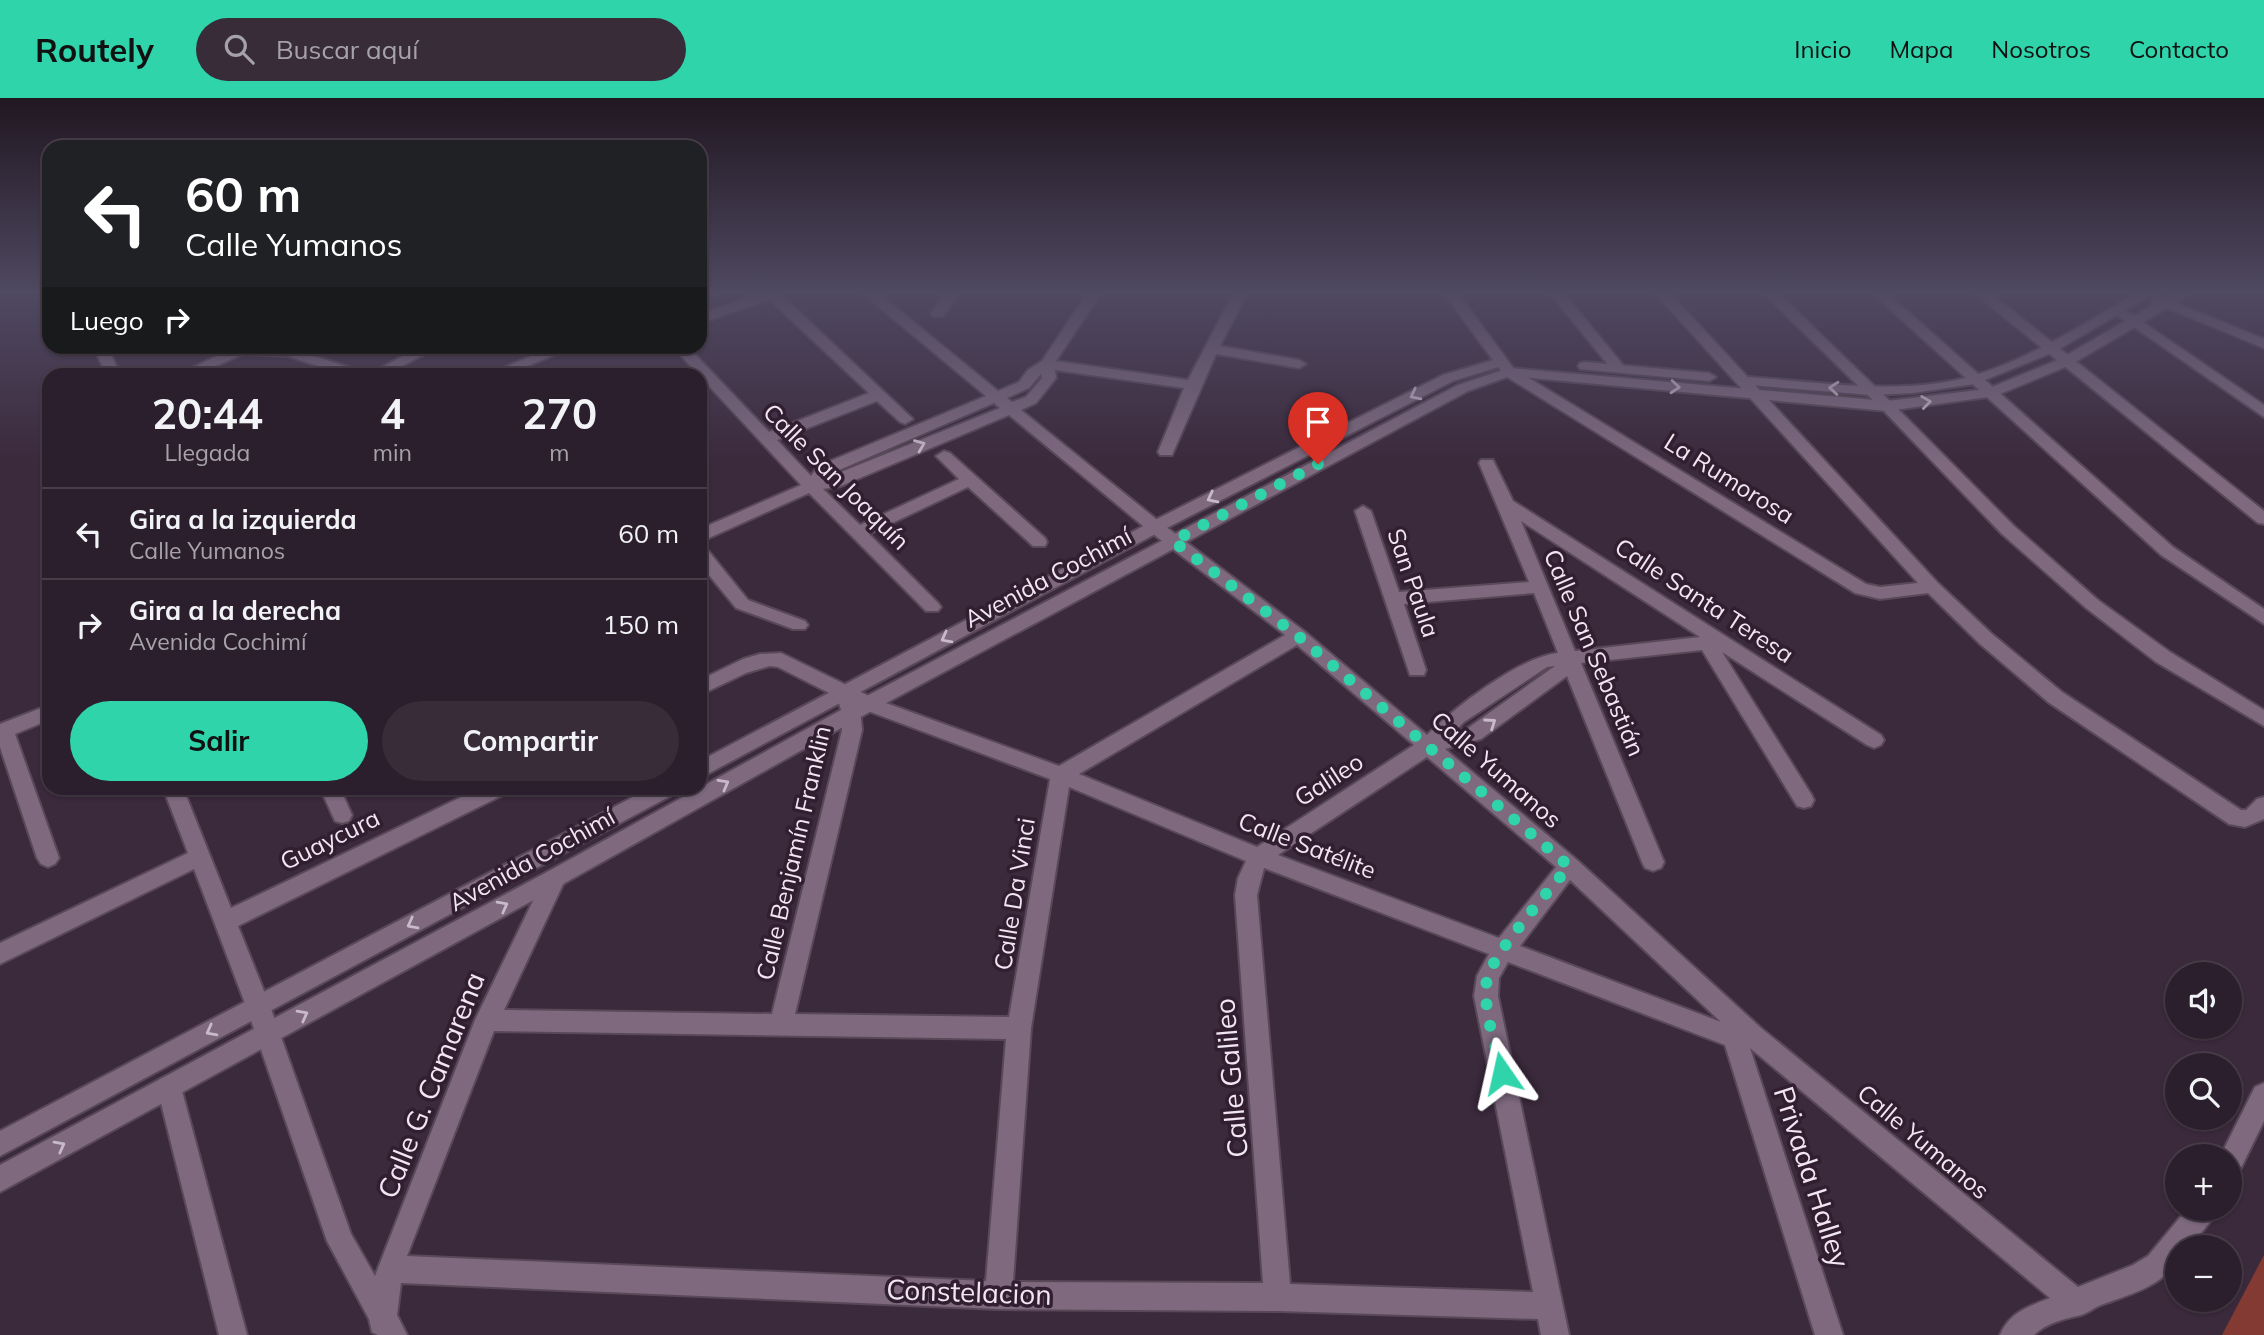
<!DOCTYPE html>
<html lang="es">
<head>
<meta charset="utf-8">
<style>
	:root { --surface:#2c1f2d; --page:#382c39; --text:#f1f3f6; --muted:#a6a2aa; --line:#483d49; --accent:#2fd4aa }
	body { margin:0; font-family:Mulish,sans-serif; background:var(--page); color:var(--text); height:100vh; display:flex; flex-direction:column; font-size:26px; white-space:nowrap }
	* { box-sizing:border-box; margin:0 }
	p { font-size:23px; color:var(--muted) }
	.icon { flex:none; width:38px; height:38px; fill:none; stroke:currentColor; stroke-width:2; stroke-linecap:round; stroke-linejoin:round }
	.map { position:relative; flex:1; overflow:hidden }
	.panel { position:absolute; left:42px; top:270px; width:665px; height:427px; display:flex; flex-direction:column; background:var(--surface); border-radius:21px; box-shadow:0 2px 5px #0004,0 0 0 2px var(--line) }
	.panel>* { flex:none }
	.guide { position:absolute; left:42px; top:42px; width:665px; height:214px; border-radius:21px; box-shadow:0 2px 5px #0004,0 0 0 2px var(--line); background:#202124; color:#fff; overflow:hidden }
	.fabs { position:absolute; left:2165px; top:864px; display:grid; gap:14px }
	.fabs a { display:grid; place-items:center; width:77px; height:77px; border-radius:50%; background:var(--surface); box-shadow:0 2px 5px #0004,0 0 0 2px var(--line); font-size:35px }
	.pin { position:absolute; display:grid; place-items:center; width:60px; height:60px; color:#fff; margin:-72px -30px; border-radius:50% 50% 50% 0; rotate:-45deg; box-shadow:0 0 7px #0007 }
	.pin .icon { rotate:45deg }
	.me { position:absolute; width:77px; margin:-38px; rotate:349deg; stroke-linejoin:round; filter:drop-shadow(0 0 5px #0008) }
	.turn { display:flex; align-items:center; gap:24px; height:147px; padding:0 28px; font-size:32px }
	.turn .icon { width:91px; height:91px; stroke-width:2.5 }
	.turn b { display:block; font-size:49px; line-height:60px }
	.then { display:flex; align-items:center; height:66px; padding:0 28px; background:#0003; gap:14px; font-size:26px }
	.eta { display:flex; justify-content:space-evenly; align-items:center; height:119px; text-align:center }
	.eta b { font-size:42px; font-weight:700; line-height:49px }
	.primary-button { display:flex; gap:14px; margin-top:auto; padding:14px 28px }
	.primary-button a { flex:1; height:80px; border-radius:42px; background:var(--accent); color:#111; font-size:28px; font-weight:700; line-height:80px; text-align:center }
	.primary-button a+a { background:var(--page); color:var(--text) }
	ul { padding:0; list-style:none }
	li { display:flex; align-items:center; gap:21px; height:91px; padding:0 28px; border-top:2px solid var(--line) }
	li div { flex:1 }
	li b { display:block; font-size:26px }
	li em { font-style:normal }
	header { display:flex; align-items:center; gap:42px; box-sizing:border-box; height:98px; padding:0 35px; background:var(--accent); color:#111 }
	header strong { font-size:33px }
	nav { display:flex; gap:38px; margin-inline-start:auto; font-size:24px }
	.search { width:490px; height:63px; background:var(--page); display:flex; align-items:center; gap:18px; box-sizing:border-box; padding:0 24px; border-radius:38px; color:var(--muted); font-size:26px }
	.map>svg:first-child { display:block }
</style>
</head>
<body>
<header>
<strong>Routely</strong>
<div class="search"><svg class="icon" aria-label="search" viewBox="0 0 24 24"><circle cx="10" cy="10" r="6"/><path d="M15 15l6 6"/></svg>Buscar aquí</div>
<nav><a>Inicio</a><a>Mapa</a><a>Nosotros</a><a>Contacto</a></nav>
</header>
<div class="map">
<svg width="2264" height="1237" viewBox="0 0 2264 1237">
	<rect width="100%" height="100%" fill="#3b293c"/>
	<path fill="#833a33" d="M2264,1157V1237H2222Z"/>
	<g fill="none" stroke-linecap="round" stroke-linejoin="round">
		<defs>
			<path id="minor" d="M700,194H718L700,203Z
				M861,194H877L998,293L1019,284L1028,272L1042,263L1088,194H1102L1056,263L1188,282L1234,194H1248L1220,248L1299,262L1306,266L1299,270L1216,256L1172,357H1160L1158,354L1184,290L1055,272L1056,280L1036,305L1021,312L1161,425L1304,533L1427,637C1455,609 1520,559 1558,555L1534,495L1404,506L1426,572L1424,577H1410L1355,413L1363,408L1371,413L1399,494L1529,484L1479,365L1481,362H1493L1513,403L1881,637L1884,642L1881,647L1874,650L1867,647L1722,554L1811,696L1814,702L1811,708L1804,710L1797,708L1702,552L1581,565L1664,764L1661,770L1653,773L1645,770L1642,764L1567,578L1481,641L1445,651L1577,762L1761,930L2078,1189L2133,1167L2148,1158L2187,1111H2217L2213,1120L2189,1150H2177C2177,1186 2129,1196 2101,1207C2093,1210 2086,1217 2077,1218C2063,1221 2045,1226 2034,1237H2000C2009,1215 2029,1208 2050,1200L1750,950L1843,1237H1815L1725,947L1508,864L1499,880L1498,898L1569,1237H1541L1538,1221L1278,1213L998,1211L401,1185L397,1217L407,1237H378L372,1234L369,1221L327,1143L246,908L194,771L0,866V845L188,755L163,690H183L231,810L480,690H508L505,696L238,828L270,908L351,1136L375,1178L475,922L547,774L555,771L563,774L566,780L504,912L772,916L842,632V615L837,599L778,569L770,568L746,575L700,597V582L743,561L760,556L781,555L875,601L1059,668L1285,537L1149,433L1009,317L841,388L823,391L860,427L959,381L936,358L944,353L950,355L1045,440L1047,444L1045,448H1033L968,389L869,436L938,505L941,509L938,513H926L809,395L700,444V431L801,387L672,248H687L769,334L869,295L770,202L700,225V216L761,195H779L913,321L905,326L900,324L877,303L777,342L811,378L818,368L986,298ZM1041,276L1042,280L1026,299L1012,304L1007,300L1029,290ZM994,305L1000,310L826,380L830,376ZM1521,423L1700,539L1575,553ZM1297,547L1414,647L1257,749L1079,676ZM1555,568L1468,630L1454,634L1464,624L1547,569ZM860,610L1050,681L1009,919L795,916L862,632ZM1427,659L1556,769L1499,840L1278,757ZM1069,689L1246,763L1238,780L1235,797L1263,1185L1013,1184L1031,930ZM1264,770L1489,856L1477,878L1474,898L1533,1194L1290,1186L1257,797ZM1570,782L1721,924L1520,848ZM494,933L1006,941L986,1183L407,1158Z
				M946,194H960L943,218H933L931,215Z
				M1443,194H1457L1514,271L1866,486L1880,489L1918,485L1654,194H1669L1938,485L1992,536L2062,594L2241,712H2246L2257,701L2264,699V721L2245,729L2229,726L2048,604L1980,546L1928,495L1880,501L1855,495L1504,277Z
				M1549,194H1563L1623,267L1625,270L1623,273H1613Z
				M1762,194H1777L1892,305L2014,428L2098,502L2170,554L2264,612V628L2156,564L2086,510L2002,436L1882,311Z
				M1871,194H1886L2173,449L2264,511V526L2161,457Z
				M1973,194H1989L2264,413V426L2258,425Z
				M2119,208L2264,307V319L2114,215L2112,212Z
				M93,248H107L120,276H106Z
				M237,248L289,250L360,273L362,276H342L288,258L243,256L198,276H180Z
				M421,248H440L387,276H370Z
				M555,248H576L508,276H489Z
				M700,448L706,450L748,502L805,523L808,527L805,531H793L736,510L700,466Z
				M49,607V622L15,636L59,760L55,766L48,769L41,766L37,760L0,649V626Z
				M320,690H340L352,717L349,723L342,725L335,723Z
				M169,977L178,981L181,989L247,1237H219L157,989L160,981Z
				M2264,985V1023L2239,1074L2230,1078V1059H2220L2255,989Z"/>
			<path id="tertiary" d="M2139,194H2156L2054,254L1975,286L1913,295L1871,297L1749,287L1742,283L1749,279C1819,284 1903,298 1972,278C2030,261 2087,224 2139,194Z
				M2175,194H2192L2176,205L2264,241V250L2167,210L2070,267L1995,298L1887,313L1510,278L1468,293L875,611L563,786L0,1094V1067L547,774L861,601L1458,287L1509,270L1887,303L1987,291L2060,261L2155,206L2151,202L2153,199L2165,200Z
				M1500,260L1505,261L1507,264L1505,267L1453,283L1161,433L700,680V663L1149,425L1443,277Z
				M1585,264L1709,275L1716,279L1709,283L1580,271L1578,268L1580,265Z
				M650,690H677L674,696L0,1058V1033Z"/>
		</defs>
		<use href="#minor" stroke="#584858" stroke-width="4"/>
		<use href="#tertiary" stroke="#584858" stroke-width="4"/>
		<use href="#minor" fill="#7e697f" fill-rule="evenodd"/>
		<use href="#tertiary" fill="#7e697f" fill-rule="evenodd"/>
	</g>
	<defs><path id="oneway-chevron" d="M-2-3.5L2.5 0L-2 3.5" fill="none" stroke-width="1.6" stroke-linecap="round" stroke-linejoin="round" transform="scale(1.75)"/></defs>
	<g stroke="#c9baca">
		<use href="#oneway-chevron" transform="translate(1675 289) rotate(5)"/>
		<use href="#oneway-chevron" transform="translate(1834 290) rotate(-175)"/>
		<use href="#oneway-chevron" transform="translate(1415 297) rotate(153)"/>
		<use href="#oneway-chevron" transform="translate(1926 304) rotate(-8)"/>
		<use href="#oneway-chevron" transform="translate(920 347) rotate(-22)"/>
		<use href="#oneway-chevron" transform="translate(1212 400) rotate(153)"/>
		<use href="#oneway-chevron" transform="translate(946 540) rotate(152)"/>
		<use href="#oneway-chevron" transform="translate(1491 625) rotate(-35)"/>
		<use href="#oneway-chevron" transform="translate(724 686) rotate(-29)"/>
		<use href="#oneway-chevron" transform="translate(503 808) rotate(-28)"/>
		<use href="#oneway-chevron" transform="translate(412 826) rotate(152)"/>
		<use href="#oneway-chevron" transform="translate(303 917) rotate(-28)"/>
		<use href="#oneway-chevron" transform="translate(211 933) rotate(152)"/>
		<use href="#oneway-chevron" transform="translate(60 1048) rotate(-28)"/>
	</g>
	<linearGradient id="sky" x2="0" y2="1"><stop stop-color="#201721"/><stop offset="0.53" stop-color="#4f4961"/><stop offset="1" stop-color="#4f4961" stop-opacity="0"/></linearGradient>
	<rect width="2264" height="367" fill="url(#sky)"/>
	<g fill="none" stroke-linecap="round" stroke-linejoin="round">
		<path stroke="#2fd4aa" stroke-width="12" stroke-dasharray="0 21.6" d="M1318,366L1173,443L1298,538L1569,768C1549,793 1496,852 1488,878C1480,902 1496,950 1502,975"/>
	</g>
	<g text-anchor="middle" stroke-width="7" stroke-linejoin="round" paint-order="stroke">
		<g font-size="24" fill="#f2e6f2" stroke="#311f31">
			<text transform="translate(836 379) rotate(45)" y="8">Calle San Joaquín</text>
			<text transform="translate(1729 381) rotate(32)" y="8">La Rumorosa</text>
			<text transform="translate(1048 480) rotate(-28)" y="8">Avenida Cochimí</text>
			<text transform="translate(1413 485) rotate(71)" y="8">San Paula</text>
			<text transform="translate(1704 503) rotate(33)" y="8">Calle Santa Teresa</text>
			<text transform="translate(1594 555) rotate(67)" y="8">Calle San Sebastián</text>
			<text transform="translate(1496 672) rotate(41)" y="8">Calle Yumanos</text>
			<text transform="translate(1329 682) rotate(-33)" y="8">Galileo</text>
			<text transform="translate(330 742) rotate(-26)" y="8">Guaycura</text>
			<text transform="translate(1307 748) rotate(21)" y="8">Calle Satélite</text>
			<text transform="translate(794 755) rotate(-77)" y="8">Calle Benjamín Franklin</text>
			<text transform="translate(532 762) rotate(-29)" y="8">Avenida Cochimí</text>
			<text transform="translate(1015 796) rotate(-81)" y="8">Calle Da Vinci</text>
			<text transform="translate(1923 1044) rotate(40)" y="8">Calle Yumanos</text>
		</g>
		<g font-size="28" fill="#f2e6f2" stroke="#311f31">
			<text transform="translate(1231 980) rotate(-95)" y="10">Calle Galileo</text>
			<text transform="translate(431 987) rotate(-68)" y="10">Calle G. Camarena</text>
			<text transform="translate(1812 1079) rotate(72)" y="10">Privada Halley</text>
			<text transform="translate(969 1194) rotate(2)" y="10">Constelacion</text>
		</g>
	</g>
</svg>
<div class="fabs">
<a><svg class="icon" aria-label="sound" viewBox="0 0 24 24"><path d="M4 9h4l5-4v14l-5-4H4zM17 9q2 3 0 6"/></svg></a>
<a><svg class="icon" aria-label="search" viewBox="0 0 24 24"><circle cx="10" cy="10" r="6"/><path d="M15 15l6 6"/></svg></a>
<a>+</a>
<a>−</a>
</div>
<div class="pin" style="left:1318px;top:366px;background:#d93025"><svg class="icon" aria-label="arrive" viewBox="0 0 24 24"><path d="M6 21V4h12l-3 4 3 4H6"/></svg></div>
<svg class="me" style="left:1502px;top:975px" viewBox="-20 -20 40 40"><path d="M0-17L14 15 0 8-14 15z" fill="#2fd4aa" stroke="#fff" stroke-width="4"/></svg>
<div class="guide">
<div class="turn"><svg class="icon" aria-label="left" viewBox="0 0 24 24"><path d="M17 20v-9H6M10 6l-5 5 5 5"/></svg><div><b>60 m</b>Calle Yumanos</div></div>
<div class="then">Luego<svg class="icon" aria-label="right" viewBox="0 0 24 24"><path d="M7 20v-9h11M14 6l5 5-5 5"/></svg></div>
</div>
<section class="panel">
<div class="eta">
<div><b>20:44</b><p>Llegada</p></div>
<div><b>4</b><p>min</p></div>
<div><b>270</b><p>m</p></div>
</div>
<ul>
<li><svg class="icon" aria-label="left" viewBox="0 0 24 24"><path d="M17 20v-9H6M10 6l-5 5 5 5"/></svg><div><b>Gira a la izquierda</b><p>Calle Yumanos</p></div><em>60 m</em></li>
<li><svg class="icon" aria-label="right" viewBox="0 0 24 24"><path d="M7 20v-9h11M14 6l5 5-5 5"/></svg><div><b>Gira a la derecha</b><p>Avenida Cochimí</p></div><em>150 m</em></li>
</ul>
<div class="primary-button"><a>Salir</a><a>Compartir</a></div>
</section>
</div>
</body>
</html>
